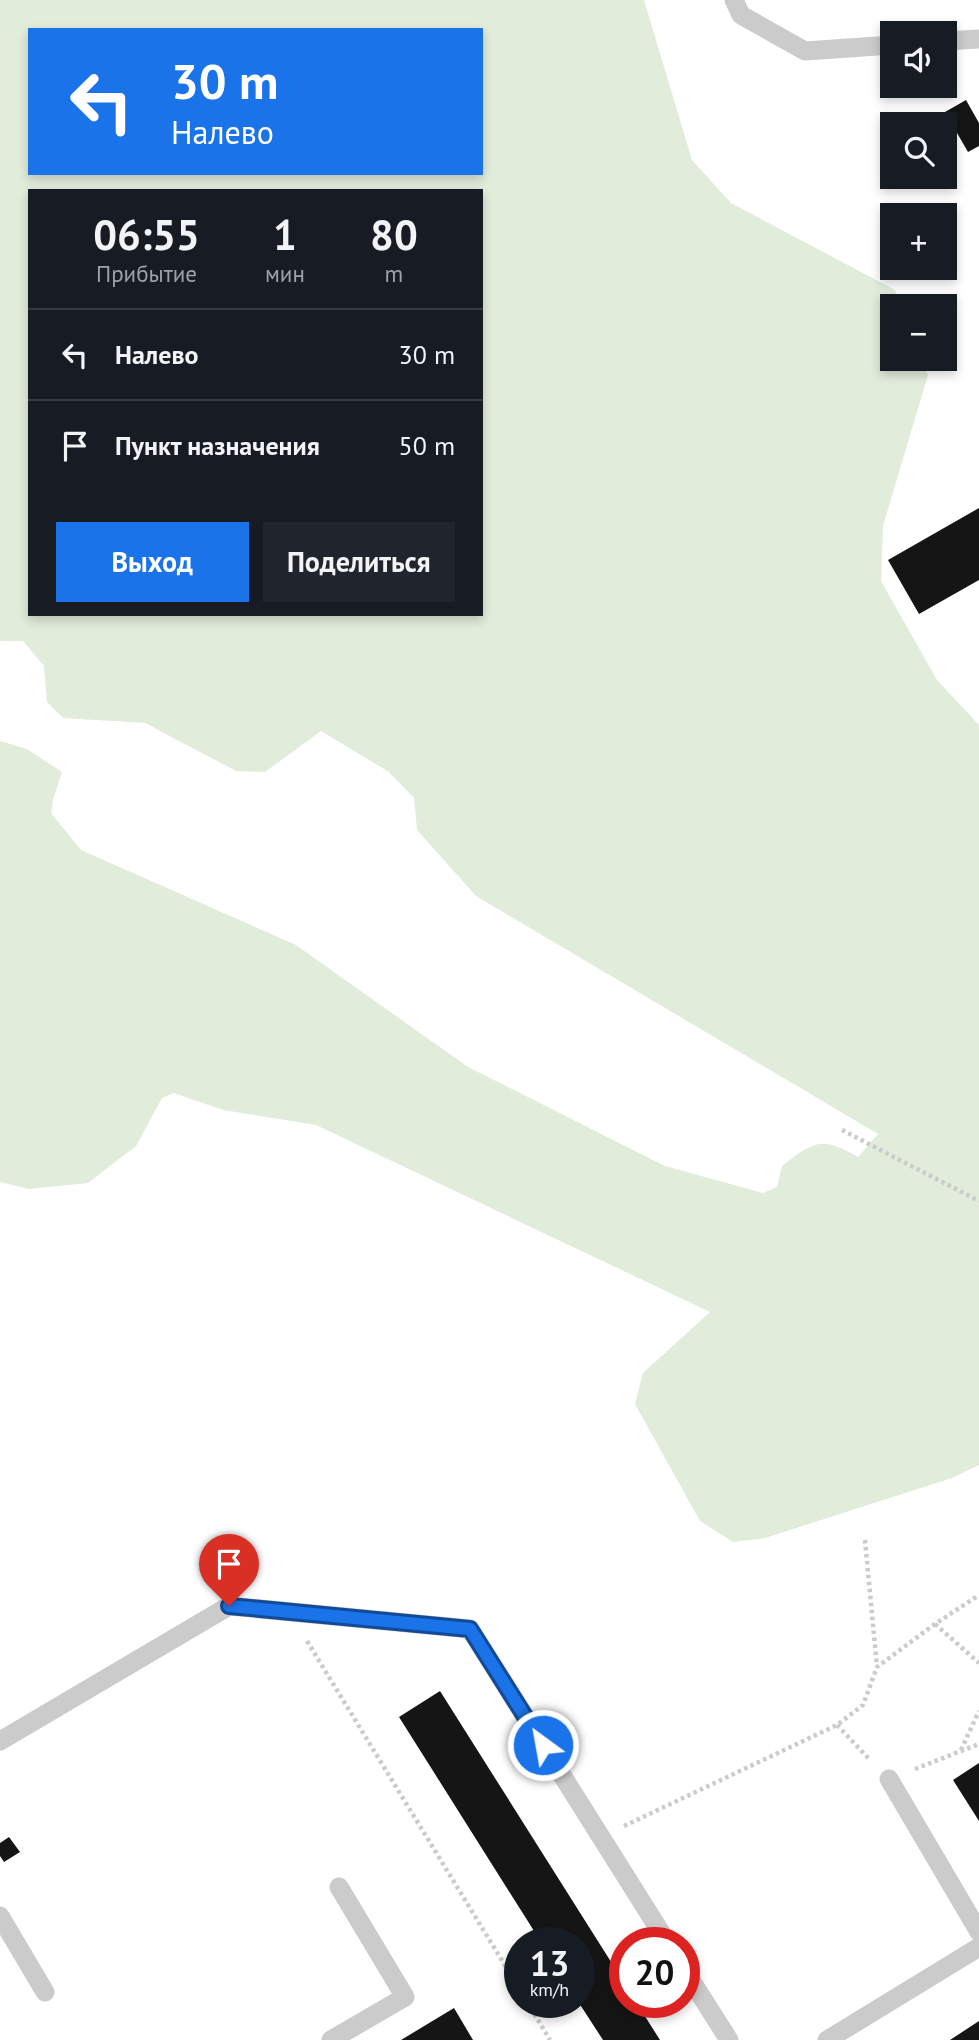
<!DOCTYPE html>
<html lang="ru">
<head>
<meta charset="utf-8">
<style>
	:root { --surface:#171b24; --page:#20242c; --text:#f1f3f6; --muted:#9ea1a6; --line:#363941; --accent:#1a73e8 }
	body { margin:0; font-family:"PT Sans",sans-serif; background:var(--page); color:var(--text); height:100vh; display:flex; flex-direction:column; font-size:26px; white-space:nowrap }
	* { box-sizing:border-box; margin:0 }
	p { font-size:23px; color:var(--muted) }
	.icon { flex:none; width:38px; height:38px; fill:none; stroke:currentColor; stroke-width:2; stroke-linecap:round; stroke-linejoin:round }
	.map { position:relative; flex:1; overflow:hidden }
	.details { position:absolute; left:28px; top:189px; width:455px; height:427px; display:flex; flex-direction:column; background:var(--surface); border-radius:0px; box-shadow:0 4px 10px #0003 }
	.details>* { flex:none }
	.guide { position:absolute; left:28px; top:28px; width:455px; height:147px; border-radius:0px; box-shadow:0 4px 10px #0003; background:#1a73e8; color:#fff; overflow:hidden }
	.buttons { position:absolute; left:880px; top:21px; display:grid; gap:14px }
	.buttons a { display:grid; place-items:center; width:77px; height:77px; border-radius:0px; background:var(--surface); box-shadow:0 4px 10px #0003; font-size:35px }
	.speed { position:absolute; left:504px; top:1927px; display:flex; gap:14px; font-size:35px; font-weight:700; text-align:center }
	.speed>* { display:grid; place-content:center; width:91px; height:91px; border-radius:50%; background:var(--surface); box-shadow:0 4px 10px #0003; line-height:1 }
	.speed small { font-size:18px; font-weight:400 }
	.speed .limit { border:10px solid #d22; background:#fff; color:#111 }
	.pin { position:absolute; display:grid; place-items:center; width:60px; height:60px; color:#fff; margin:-72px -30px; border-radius:50% 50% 50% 0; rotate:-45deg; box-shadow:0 0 7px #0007 }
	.pin .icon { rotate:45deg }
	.me { position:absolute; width:77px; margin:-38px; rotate:328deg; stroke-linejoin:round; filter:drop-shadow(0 0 5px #0008) }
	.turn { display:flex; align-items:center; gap:24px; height:147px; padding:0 28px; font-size:32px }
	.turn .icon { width:91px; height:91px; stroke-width:2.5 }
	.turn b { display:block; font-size:49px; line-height:60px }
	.eta { display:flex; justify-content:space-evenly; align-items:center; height:119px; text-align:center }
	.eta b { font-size:42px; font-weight:700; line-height:49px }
	.button { display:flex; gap:14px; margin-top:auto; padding:14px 28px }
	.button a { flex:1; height:80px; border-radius:0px; background:var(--accent); color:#fff; font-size:28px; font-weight:700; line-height:80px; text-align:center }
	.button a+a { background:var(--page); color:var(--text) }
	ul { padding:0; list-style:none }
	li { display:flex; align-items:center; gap:21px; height:91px; padding:0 28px; border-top:2px solid var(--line) }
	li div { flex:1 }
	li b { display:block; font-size:26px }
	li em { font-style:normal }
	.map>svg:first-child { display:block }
</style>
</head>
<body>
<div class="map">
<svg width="979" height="2040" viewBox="0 0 979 2040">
	<rect width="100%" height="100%" fill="#fff"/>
	<path fill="#e1ecdb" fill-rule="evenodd" d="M0,0H644L692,160L731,203L895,290L901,306H892V359H921L928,375L883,526L881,581L937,680L979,725V1465L952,1478L765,1538L733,1542L700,1521L635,1404L643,1373L710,1312L316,1125L223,1110L174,1093L162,1098L136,1146L88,1183L29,1189L0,1182V741L27,749L62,772L53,800L51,813L81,850L296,945L468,1067L665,1166L763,1193L777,1187L782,1166C815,1141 821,1136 858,1157L878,1134L476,896L417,830L414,798L389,772L321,731L265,772L236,771L145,723L63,718L47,702L44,666L23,641H0ZM30,30H481V173H30ZM30,191H481V614H30Z"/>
	<path fill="#151515" d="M966,100L979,123V146L968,152L945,112Z
		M979,508V580L919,614L888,560Z
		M440,1691L625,1984V2002H636L660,2040H603L579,2003V1942H541L399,1717Z
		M979,1763V1821L953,1780Z
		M9,1837L20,1852L4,1862L0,1856V1843Z
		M454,2008L473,2040H401Z
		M979,2021V2040H950Z"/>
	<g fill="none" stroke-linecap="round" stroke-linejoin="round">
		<path stroke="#cbcbcb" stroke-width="4.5" stroke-dasharray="3.5 3.5" stroke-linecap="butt" d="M842,1130L979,1201
			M865,1540L877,1667
			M935,1624L979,1663
			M307,1641L520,1990
			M837,1725L870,1760
			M961,1750L979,1711
			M915,1769L979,1744
			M624,1826L837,1725L863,1705L877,1667L935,1624L979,1595
			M527,2002L550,2040"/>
		<path stroke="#cbcbcb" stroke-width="19" d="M734,0L741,15L805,51L892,45
			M945,41L979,39
			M0,1741L229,1606L470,1629L667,1942
			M889,1779L979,1932
			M0,1916L45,1992
			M684,1969L729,2040
			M331,2040L405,1997L339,1887
			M827,2040L979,1947"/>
	</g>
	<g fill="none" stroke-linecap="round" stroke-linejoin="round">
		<defs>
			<path id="route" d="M229,1606L470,1629L543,1745"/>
		</defs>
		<use href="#route" stroke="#114b97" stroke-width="18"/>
		<use href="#route" stroke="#1a73e8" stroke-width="12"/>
	</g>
</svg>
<div class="buttons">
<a><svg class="icon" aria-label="sound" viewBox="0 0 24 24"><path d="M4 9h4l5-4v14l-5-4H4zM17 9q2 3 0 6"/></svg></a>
<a><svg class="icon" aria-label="search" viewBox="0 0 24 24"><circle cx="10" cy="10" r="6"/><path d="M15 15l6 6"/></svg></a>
<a>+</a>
<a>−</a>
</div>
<div class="speed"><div>13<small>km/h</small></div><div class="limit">20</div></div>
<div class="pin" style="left:229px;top:1606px;background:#d93025"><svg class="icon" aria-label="arrive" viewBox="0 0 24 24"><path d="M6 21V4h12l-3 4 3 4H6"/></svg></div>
<svg class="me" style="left:543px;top:1745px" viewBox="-20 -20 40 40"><circle r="17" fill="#1a73e8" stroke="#fff" stroke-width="3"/><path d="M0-11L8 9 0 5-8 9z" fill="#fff"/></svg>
<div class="guide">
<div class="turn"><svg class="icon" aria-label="left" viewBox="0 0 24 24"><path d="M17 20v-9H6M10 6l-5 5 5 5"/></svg><div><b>30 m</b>Налево</div></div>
</div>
<section class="details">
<div class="eta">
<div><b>06:55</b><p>Прибытие</p></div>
<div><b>1</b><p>мин</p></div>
<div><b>80</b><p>m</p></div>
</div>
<ul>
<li><svg class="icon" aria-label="left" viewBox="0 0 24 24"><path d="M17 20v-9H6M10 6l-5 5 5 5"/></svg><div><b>Налево</b></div><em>30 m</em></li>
<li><svg class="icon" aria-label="arrive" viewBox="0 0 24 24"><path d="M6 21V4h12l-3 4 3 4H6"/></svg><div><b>Пункт назначения</b></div><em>50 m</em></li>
</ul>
<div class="button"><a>Выход</a><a>Поделиться</a></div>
</section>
</div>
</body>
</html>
